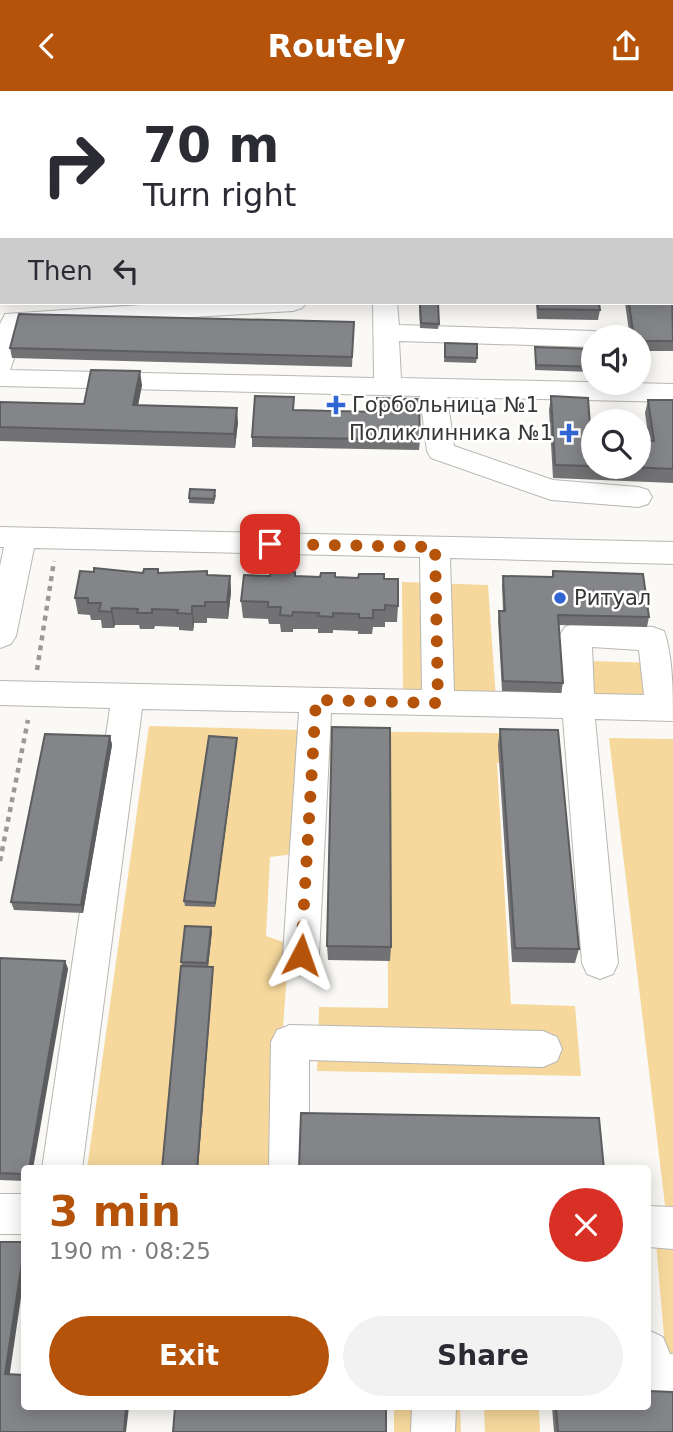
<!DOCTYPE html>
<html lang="en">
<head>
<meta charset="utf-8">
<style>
	:root { --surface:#fff; --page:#f2f2f3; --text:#2b2b33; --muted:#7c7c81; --accent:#b45309 }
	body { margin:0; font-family:"DejaVu Sans",sans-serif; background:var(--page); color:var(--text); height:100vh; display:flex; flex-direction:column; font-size:26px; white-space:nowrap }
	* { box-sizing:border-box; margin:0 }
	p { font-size:23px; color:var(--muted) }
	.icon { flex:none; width:38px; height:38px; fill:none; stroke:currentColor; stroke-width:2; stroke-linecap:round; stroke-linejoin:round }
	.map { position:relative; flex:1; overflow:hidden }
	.sheet { position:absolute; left:21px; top:1074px; width:630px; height:245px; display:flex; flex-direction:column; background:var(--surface); border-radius:7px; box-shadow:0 4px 18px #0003 }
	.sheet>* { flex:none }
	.guide { position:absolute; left:0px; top:0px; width:674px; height:214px; box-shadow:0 4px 18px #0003; background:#fff; color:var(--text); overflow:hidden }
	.controls { position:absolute; left:581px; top:234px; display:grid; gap:14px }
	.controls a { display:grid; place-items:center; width:70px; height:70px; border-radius:50%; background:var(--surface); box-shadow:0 4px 18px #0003; font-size:35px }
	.pin { position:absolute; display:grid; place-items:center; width:60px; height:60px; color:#fff; margin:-30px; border-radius:14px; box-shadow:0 4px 10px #0006 }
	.me { position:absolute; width:77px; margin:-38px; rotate:4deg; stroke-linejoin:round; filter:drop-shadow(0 0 5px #0008) }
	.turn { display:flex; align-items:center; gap:24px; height:147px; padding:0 28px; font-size:32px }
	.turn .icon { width:91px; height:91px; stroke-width:2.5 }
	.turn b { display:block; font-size:49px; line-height:60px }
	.then { display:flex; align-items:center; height:66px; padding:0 28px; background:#0003; gap:14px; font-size:26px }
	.round { display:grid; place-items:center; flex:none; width:74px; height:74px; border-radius:37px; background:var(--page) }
	.head { display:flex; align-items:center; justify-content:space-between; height:119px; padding:0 28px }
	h1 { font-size:42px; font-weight:800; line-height:52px; color:var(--accent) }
	.button { display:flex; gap:14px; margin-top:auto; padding:14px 28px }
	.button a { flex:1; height:80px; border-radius:42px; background:var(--accent); color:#fff; font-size:28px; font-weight:800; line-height:80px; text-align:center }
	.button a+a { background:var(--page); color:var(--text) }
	header { display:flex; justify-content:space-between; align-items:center; height:91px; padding:0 28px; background:var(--accent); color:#fff; font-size:32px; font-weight:800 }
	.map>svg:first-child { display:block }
</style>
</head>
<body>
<header><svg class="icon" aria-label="back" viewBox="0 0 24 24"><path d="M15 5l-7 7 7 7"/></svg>Routely<svg class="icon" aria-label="share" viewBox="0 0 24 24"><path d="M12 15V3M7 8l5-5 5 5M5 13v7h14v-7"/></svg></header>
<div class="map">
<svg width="673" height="1341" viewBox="0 0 673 1341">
	<rect width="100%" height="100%" fill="#faf9f6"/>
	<path fill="#f6d89c" d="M402,491L488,494L496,609L403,608Z
		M588,570L661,572L669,630L594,628Z
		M149,635L302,639L294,763L270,766L266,845L289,853L273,1078H87Z
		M329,640L558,643L561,673L497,672L511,913L575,915L581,985L317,980L319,916L388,917L387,671L329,670Z
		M609,647L673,648V1122H666Z
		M656,1152L673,1153V1268H666Z
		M394,1316H460L461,1341H394Z
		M484,1316H539L540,1341H485Z"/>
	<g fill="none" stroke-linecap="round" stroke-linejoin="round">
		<defs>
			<path id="minor" d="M626,0H648L649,2H627Z
				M672,144H673V159H672Z
				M170,212H306L302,217L293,220L25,236L10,279L374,287L373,212H397L399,234L593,240L602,242L605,247H593V256L399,250L401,287L673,293V311L447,306L454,355L553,389L638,396L648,399L652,406L648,413L638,416L551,409L431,367L427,360L420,305L0,295V233L5,223Z
				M0,436L673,451V473L450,467L454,600L562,602L560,544L565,536L576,532L653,536L664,540C673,565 673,602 673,630L595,628L618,872L613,883L600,888L587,883L582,872L563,627L331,622L319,864L314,875L301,880L288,875L283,864L299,621L142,618L82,1078H42L110,617L0,614V590L422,599L420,466L34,457L16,545L11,553L0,557V475L4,456H0ZM592,556L639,559L644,604L594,603Z
				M290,934L543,940L557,946L562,958L557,970L543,976L309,969V1078H269L271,951L277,939Z
				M0,1103H24V1143H0Z
				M648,1115L673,1116V1158L648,1156Z
				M648,1239L663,1246L670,1263H673V1307L648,1304Z
				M412,1316H456L455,1341H411Z"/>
		</defs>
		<use href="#minor" stroke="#b8b7b4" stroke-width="2"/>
		<path stroke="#9a9997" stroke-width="4.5" stroke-dasharray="5 5" stroke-linecap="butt" d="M37,579L54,470
			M0,770L28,629"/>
		<use href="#minor" fill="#fff" fill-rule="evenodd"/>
	</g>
	<path fill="#727275" d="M0,0H42V2H2V11H0Z
		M655,0H673V84L672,80V2H655Z
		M673,209V260H640L643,285L642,290H639V247H630L625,212H672Z
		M419,212L439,233L438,238L420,237Z
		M513,212H599L600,219L598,229L537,228L536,213Z
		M354,231L352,276L12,267L10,257Z
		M445,252L477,267L476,272L444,271Z
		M535,256L593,258V281L535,279Z
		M142,294L138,315L238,331L235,357L0,350V311L84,313Z
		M551,305L591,348H593V376H639L649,350L645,322L648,309H673V392L553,387L549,319Z
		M294,319L377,321L420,349L419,359L252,356V346Z
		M216,404L214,413L189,412V407Z
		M158,478V482L207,480L208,484L230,485L231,501L228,528L207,527V532H194L193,540L179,539V536L155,535L154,538H140L139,534H115L114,537H102L101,529H91L90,524L78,523L75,507L143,482Z
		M553,480L649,526L647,536L559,534L563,592L561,602L502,600L498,529L499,520H503L502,494L503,485L552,486Z
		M296,485L384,488L398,515L397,531H385V536H373L372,543H358V540L333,539V542H318V538H293V541H281L280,533H269L268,528L243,527L241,510Z
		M500,638L579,858L575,872L512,871L498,654Z
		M110,645L112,654L83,822L14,819L11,811Z
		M237,647V651L215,816L185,815L184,810Z
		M212,840L208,876H213V880L198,1078H162L182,875L181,871Z
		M327,855L391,856L390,870L328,869Z
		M0,867L65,870L68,878L24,1078V1090L0,1089Z
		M552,1316H648L673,1341H554Z"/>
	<path fill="#5c5d5f" d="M140,280L142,294L135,328L133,314Z
		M237,317L238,331L235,357L234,343Z
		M230,485L231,501L228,528L227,511Z
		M192,515L194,532L193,540L192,523Z
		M112,517L115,534L114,537L111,521Z
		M110,645L112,654L83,822L81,814Z
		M237,647V651L215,816V812Z
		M211,836L212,840L208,876L207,872Z
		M65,870L68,878L33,1078H29Z
		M213,876V880L198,1078H197Z
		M24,1158V1186L9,1288L5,1283Z
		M126,1316H129L126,1341H124Z"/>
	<path fill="#848588" stroke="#5c5d5f" stroke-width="2" d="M0,0H38V2H0Z
		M660,0H673V58L672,53V2H661Z
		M672,203L673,250H639V247H634L629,212H672Z
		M420,212H438L439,233L421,232Z
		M538,212H599L600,219L538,218Z
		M19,223L354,231L352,266L10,257Z
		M445,252L477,253V267L445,266Z
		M535,256L593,258V276L536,274Z
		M639,259H640L643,285L639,284Z
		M91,279L140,280L133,314L237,317L234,343L0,336V311L84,313Z
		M255,305L294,306L293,319L377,321V307L419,308L420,349L252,346Z
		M551,305L588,307L591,348H593V375L555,374Z
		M648,309H673V378L631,376H639V349L654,350Z
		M190,398L215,399L214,408L189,407Z
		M94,477L143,482L144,478H158V482L207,480V484L230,485L227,511H205V515H192V523L177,522L178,519L152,518V522H137L138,518L112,517L111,521L99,520L101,512H88V507H75L80,480L94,481Z
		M271,480L295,481V485L320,486L321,482H335V486L358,487L359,483H384V488H398V515L385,514V519H373V527H359V523L333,522V526L318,525L319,522L293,521L292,525L280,524L281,516H268V511L241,510L244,484L270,485Z
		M553,480L643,483L649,526L558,524L563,592L503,590L499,520H505L503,485L553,486Z
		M332,636L390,637L391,856L327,855Z
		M500,638L558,639L579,858L515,857Z
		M45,643L110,645L81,814L11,811Z
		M209,645L237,647L215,812L184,810Z
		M185,835L211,836L207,872L181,871Z
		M0,867L65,870L29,1078H24V1083L0,1082Z
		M181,875L213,876L197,1078H162Z
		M301,1022L599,1027L604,1078H299Z
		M0,1151H24V1158L5,1283L24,1284V1316H126L124,1341H0Z
		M648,1300L673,1301V1341H558L556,1316H648Z
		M175,1316H386V1341H173Z"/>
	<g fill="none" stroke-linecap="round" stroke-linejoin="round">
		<path stroke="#b45309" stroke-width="12" stroke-dasharray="0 21.6" d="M270,453L435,456L438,612L316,609L301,864"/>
	</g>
	<g fill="#3165d4" stroke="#fff" stroke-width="2.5">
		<path d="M332.5 303.5h7v7h7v7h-7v7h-7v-7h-7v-7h7z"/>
		<path d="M565.5 331.5h7v7h7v7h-7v7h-7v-7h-7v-7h7z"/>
		<circle cx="560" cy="507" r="7"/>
	</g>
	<g text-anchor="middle" stroke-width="5" stroke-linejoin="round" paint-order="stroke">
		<g font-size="21" fill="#383736" stroke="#fff" text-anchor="start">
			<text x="352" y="321">Горбольница №1</text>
			<text x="553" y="349" text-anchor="end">Поликлинника №1</text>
			<text x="574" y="514">Ритуал</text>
		</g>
	</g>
</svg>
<div class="controls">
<a><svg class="icon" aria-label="sound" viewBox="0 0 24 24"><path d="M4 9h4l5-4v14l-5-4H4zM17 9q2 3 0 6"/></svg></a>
<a><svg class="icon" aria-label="search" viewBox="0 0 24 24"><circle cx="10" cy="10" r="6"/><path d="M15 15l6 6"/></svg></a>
</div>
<div class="pin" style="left:270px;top:453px;background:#d93025"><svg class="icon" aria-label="arrive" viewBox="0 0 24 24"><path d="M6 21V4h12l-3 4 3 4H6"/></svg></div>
<svg class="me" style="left:301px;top:864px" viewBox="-20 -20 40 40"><path d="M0-17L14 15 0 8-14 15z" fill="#b45309" stroke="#fff" stroke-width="4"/></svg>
<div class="guide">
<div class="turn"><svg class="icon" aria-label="right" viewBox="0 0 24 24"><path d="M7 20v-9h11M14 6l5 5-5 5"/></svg><div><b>70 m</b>Turn right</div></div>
<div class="then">Then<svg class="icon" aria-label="left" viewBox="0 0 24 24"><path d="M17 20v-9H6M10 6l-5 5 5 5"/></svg></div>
</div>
<section class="sheet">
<div class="head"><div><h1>3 min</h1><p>190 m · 08:25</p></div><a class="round" style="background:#d93025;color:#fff"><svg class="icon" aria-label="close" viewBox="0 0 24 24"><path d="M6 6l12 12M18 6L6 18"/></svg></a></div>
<div class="button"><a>Exit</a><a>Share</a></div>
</section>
</div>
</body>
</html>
